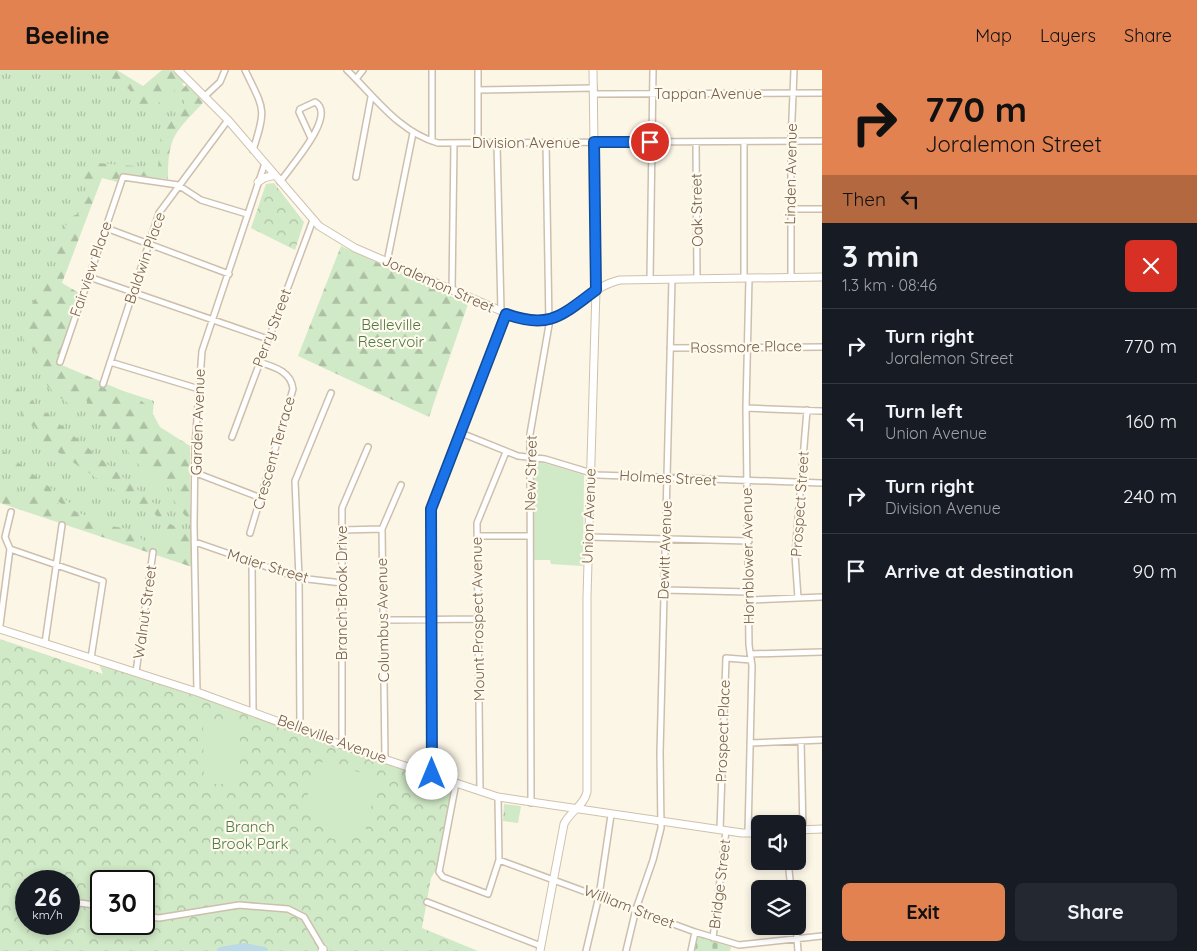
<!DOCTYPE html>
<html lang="en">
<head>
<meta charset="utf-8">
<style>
	:root { --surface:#171b24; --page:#242831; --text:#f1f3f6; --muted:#9ea1a6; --line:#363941; --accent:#e28250 }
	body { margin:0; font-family:Quicksand,sans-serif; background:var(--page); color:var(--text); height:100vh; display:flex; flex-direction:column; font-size:19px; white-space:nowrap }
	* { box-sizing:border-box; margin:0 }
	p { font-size:16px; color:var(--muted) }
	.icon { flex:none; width:28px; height:28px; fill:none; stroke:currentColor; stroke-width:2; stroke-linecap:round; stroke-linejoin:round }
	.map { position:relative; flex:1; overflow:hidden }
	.details { display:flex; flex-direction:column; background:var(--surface); width:375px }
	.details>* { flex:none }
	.hud { background:#e28250; color:#111; overflow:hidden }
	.fabs { position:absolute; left:751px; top:745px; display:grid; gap:10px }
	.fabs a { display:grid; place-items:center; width:55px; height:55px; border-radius:8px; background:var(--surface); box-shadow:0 2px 8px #0003; font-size:25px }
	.speed { position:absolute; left:15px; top:800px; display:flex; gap:10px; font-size:25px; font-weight:700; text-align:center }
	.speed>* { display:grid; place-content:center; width:65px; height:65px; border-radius:50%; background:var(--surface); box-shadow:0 2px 8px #0003; line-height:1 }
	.speed small { font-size:12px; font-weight:400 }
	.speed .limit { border:2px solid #111; border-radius:8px; background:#fff; color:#111 }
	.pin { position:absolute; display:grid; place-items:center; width:42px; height:42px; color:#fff; margin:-21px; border:2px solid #fff; border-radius:50%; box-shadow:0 1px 5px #0007 }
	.me { position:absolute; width:55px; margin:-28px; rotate:0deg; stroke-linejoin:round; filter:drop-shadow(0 0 4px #0008) }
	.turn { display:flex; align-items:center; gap:18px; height:105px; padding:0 20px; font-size:22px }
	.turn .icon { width:65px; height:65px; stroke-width:2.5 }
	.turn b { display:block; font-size:35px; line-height:42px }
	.then { display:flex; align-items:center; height:48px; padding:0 20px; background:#0003; gap:10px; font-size:19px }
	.round { display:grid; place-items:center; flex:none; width:52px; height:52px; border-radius:8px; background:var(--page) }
	.overview { display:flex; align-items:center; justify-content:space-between; height:85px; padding:0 20px }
	h1 { font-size:30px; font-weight:700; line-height:38px }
	.cta { display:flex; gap:10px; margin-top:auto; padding:10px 20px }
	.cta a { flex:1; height:58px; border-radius:8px; background:var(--accent); color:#111; font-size:20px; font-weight:700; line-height:58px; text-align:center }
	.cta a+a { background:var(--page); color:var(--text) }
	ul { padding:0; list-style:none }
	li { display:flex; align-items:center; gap:15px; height:75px; padding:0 20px; border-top:1px solid var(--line) }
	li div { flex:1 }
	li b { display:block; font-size:19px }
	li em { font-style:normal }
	header { display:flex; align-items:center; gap:30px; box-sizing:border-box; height:70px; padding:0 25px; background:var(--accent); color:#111 }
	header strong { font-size:24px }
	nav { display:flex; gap:28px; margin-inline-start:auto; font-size:18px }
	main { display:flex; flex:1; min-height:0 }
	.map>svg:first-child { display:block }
</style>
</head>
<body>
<header>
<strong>Beeline</strong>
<nav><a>Map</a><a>Layers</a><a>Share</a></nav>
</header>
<main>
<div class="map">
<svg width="822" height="881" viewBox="0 0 822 881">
	<defs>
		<pattern id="grass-tufts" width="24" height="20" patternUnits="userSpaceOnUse" patternTransform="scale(1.25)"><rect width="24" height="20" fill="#d0e9c6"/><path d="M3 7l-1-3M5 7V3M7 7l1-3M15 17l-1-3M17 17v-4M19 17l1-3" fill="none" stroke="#adc0a3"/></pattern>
		<pattern id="forest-firs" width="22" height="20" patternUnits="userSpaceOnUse" patternTransform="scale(1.25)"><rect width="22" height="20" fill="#d0e9c6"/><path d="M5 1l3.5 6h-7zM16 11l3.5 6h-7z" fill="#adc0a3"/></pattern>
		<pattern id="cemetery-stones" width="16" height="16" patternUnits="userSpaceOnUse" patternTransform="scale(1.25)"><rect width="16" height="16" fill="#d0e9c6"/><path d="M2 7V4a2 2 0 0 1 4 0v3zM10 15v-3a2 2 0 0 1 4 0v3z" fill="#adc0a3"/></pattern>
		<pattern id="park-crowns" width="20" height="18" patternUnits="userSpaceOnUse" patternTransform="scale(1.25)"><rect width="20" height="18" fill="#d0e9c6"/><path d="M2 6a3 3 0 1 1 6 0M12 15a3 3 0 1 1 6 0" fill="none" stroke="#adc0a3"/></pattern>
	</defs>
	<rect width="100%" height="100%" fill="#fcf6e7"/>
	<path fill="url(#grass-tufts)" d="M0,0H93L130,17L137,32L167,0L199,30L168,65L164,108L120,102L99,105L57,220L52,298L154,331L151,360L185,372L181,435L197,444V498L0,428Z
		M504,734L521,736L518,753L503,751Z"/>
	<path fill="url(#forest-firs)" d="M92,0H117L143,16L162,0H173L186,11L150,40L136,34L129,19L101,7Z
		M188,13L203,33C174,63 168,67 168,109L121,104L117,112L102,108L62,213L79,223L57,293L135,326L149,337L160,357L190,376V451L174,433L171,417L165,410L152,411L101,349L87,347V331L81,327L75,338C48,319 42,317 38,283L24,275L21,258L43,238L32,234L50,203L57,201L59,194L55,179L69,172L64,158L73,146L80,143L87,117L82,110L90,98L98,93L158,98L161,63L185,33L180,22Z
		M341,176L468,234L429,347L298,286Z
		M7,310L168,445L170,454L191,463L192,497L0,433V416L63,435L0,387L3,381L70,433L72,440L111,456L128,459L149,474L161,472L166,467C160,447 155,439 135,434L34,366L36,358L33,355L23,356L22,338H14L6,314Z"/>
	<path fill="url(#cemetery-stones)" d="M697,866L731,877L730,881H694Z"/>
	<path fill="url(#park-crowns)" fill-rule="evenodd" d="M274,113L304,152L295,180L251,158L266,114Z
		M0,569L103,604L99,594L277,653L452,715L436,800L431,808L422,858L478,881H0ZM26,811H69V854H26ZM101,811H144V854H101Z"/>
	<path fill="#d0e9c6" d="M537,391L584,405L583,496L551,494L550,490H534V395Z
		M240,652V714H204L203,653Z
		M321,692L362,703L361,708L376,711L368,753L364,752L367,764L332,769L327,765L324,744L308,741L310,732L306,731L317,694Z"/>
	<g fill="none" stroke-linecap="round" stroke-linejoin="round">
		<path stroke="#bcdae5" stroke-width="8" d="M221,881L244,877L264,881"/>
		<defs>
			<path id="street" d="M245,0C264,40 267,37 253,80
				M347,0C375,27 399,62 438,73L822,71
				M432,0V71
				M478,0V73
				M356,9L363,0
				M478,20L594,18
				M594,24L822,23
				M205,26L220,12L225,0
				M696,72L697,208
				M744,72V208
				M497,74L501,241
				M356,107L371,27
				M280,112C290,97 338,45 315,32L300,39L299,42L311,68
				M790,139H822
				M106,158L229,204
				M387,192L413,63
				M89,207L268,269
				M791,208V72L794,0
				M650,209L653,0
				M452,221L454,73
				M670,278L822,277
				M60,292L123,107L178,115L201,130L247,144
				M110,292L199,319
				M103,314L159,143L228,50
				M746,338L822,341
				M461,363L518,386L545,389L598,405L822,413
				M232,367L313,150
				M196,403L261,428
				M342,460L382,459
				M250,463L293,319C291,301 274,297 259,292
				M477,466H530
				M589,467L749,471
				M195,472L299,508L342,513
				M10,479L103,511L91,588
				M10,479L5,467L11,442
				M252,492L253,641
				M664,520L749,522
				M798,528L795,485L807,340
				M749,530L822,527
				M384,550L478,549
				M0,555L10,479
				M45,573L62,455
				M750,584L822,582
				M136,602L153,482
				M197,622L194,455L195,376L202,281L265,93
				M300,658L299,508L295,411L331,323
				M801,671L803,760
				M750,673L822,670
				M342,675V438L368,377
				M385,689L382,459L401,415
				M432,704L431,439L506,244
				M456,713L439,802L443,807L488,824L499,790L498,727
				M480,721L477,453L506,382
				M531,733L530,364L549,255L546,73
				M720,760L726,588L751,590
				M748,763L752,596L749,575L746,338L749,208
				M499,790L695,862L739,875L822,866
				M788,791L791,819
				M427,832L541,876
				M80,833L101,836
				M144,846L159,848L239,835L288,839L304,847L324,881
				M796,856L798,881
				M713,868L726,761
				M586,881L599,826L611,745
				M626,881L636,839L653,790L661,758L660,683L672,209
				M691,881L695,862"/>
			<path id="secondary" d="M178,0L228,50L319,156L355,178L520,249C561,261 583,218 620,210L822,207
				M258,112L264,108L275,105
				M0,559L197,622L342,675L498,727L742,763H760
				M798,760L822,759
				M322,881L323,879
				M540,881L564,754C570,741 584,736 587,722V527L596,220L593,0"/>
		</defs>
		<use href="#street" stroke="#cebfad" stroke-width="8"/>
		<use href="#secondary" stroke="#d0c0ab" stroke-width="9"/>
		<use href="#street" stroke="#fff" stroke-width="5"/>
		<use href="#secondary" stroke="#fff" stroke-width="7"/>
	</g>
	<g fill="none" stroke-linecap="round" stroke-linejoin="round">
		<defs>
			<path id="route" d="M432,704L431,439L506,244C550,260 562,245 596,220L594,72H650"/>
		</defs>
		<use href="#route" stroke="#114b97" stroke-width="12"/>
		<use href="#route" stroke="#1a73e8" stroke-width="9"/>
	</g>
	<g text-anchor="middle" stroke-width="4.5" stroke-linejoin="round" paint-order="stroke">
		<g font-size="15" fill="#75604c" stroke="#fffaed">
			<text x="708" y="29">Tappan Avenue</text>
			<text x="526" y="78">Division Avenue</text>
			<text transform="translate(791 104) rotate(-89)" y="5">Linden Avenue</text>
			<text transform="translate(697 140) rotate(-91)" y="5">Oak Street</text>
			<text transform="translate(145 188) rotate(-71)" y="5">Baldwin Place</text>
			<text transform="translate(91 199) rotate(-71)" y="5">Fairview Place</text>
			<text transform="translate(438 214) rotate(24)" y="5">Joralemon Street</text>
			<text transform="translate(272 258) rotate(-69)" y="5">Perry Street</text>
			<text transform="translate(746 277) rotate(-1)" y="5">Rossmore Place</text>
			<text transform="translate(198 352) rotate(-88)" y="5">Garden Avenue</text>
			<text transform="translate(274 383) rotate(-74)" y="5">Crescent Terrace</text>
			<text transform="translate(531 403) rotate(-89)" y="5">New Street</text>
			<text transform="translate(668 408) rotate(3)" y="5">Holmes Street</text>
			<text transform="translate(800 434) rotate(-86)" y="5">Prospect Street</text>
			<text transform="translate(589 446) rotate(-88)" y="5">Union Avenue</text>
			<text transform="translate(665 480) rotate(-88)" y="5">Dewitt Avenue</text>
			<text transform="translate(748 486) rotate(-91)" y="5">Hornblower Avenue</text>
			<text transform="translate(268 496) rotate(17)" y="5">Maier Street</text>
			<text transform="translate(342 523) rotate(-90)" y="5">Branch Brook Drive</text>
			<text transform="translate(145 542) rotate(-82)" y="5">Walnut Street</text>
			<text transform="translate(478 549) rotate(-91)" y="5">Mount Prospect Avenue</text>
			<text transform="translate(383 550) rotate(-91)" y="5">Columbus Avenue</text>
			<text transform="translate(723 661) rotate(-88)" y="5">Prospect Place</text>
			<text transform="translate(332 669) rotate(20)" y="5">Belleville Avenue</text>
			<text transform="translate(720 814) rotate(-83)" y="5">Bridge Street</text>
			<text transform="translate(629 837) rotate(21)" y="5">William Street</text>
		</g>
		<g font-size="15" fill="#4d7a44" stroke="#fffaed">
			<text x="391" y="260">Belleville<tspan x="391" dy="17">Reservoir</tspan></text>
			<text x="250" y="762">Branch<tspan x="250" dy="17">Brook Park</tspan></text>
		</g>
	</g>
</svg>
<div class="fabs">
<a><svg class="icon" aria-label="sound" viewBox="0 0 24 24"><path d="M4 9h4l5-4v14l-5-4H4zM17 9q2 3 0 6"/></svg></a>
<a><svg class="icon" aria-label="layers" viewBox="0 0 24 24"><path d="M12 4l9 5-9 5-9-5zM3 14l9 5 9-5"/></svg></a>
</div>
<div class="speed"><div>26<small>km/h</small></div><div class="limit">30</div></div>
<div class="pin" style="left:650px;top:72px;background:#d93025"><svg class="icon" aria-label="arrive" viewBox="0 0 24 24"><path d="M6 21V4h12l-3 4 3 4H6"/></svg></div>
<svg class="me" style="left:432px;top:704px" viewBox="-20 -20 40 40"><circle r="19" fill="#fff"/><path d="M0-13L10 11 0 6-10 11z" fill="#1a73e8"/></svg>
</div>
<section class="details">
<div class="hud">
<div class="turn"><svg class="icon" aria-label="right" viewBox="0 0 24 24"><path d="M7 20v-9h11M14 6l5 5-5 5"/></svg><div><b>770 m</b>Joralemon Street</div></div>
<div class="then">Then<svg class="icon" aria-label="left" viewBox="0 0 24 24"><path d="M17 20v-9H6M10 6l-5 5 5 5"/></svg></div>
</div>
<div class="overview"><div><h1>3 min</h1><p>1.3 km · 08:46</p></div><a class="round" style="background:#d93025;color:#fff"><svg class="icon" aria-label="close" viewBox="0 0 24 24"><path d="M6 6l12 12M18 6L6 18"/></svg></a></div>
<ul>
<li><svg class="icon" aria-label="right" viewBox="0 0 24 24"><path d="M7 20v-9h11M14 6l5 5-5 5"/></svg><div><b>Turn right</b><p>Joralemon Street</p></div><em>770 m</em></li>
<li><svg class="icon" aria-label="left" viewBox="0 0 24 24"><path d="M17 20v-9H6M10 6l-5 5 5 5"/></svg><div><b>Turn left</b><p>Union Avenue</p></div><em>160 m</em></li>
<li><svg class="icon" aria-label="right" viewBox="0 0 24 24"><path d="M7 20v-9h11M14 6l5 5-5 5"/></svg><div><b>Turn right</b><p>Division Avenue</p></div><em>240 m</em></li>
<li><svg class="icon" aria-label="arrive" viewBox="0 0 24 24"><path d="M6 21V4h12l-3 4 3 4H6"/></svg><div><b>Arrive at destination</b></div><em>90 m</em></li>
</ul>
<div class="cta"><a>Exit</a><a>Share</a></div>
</section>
</main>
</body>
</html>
